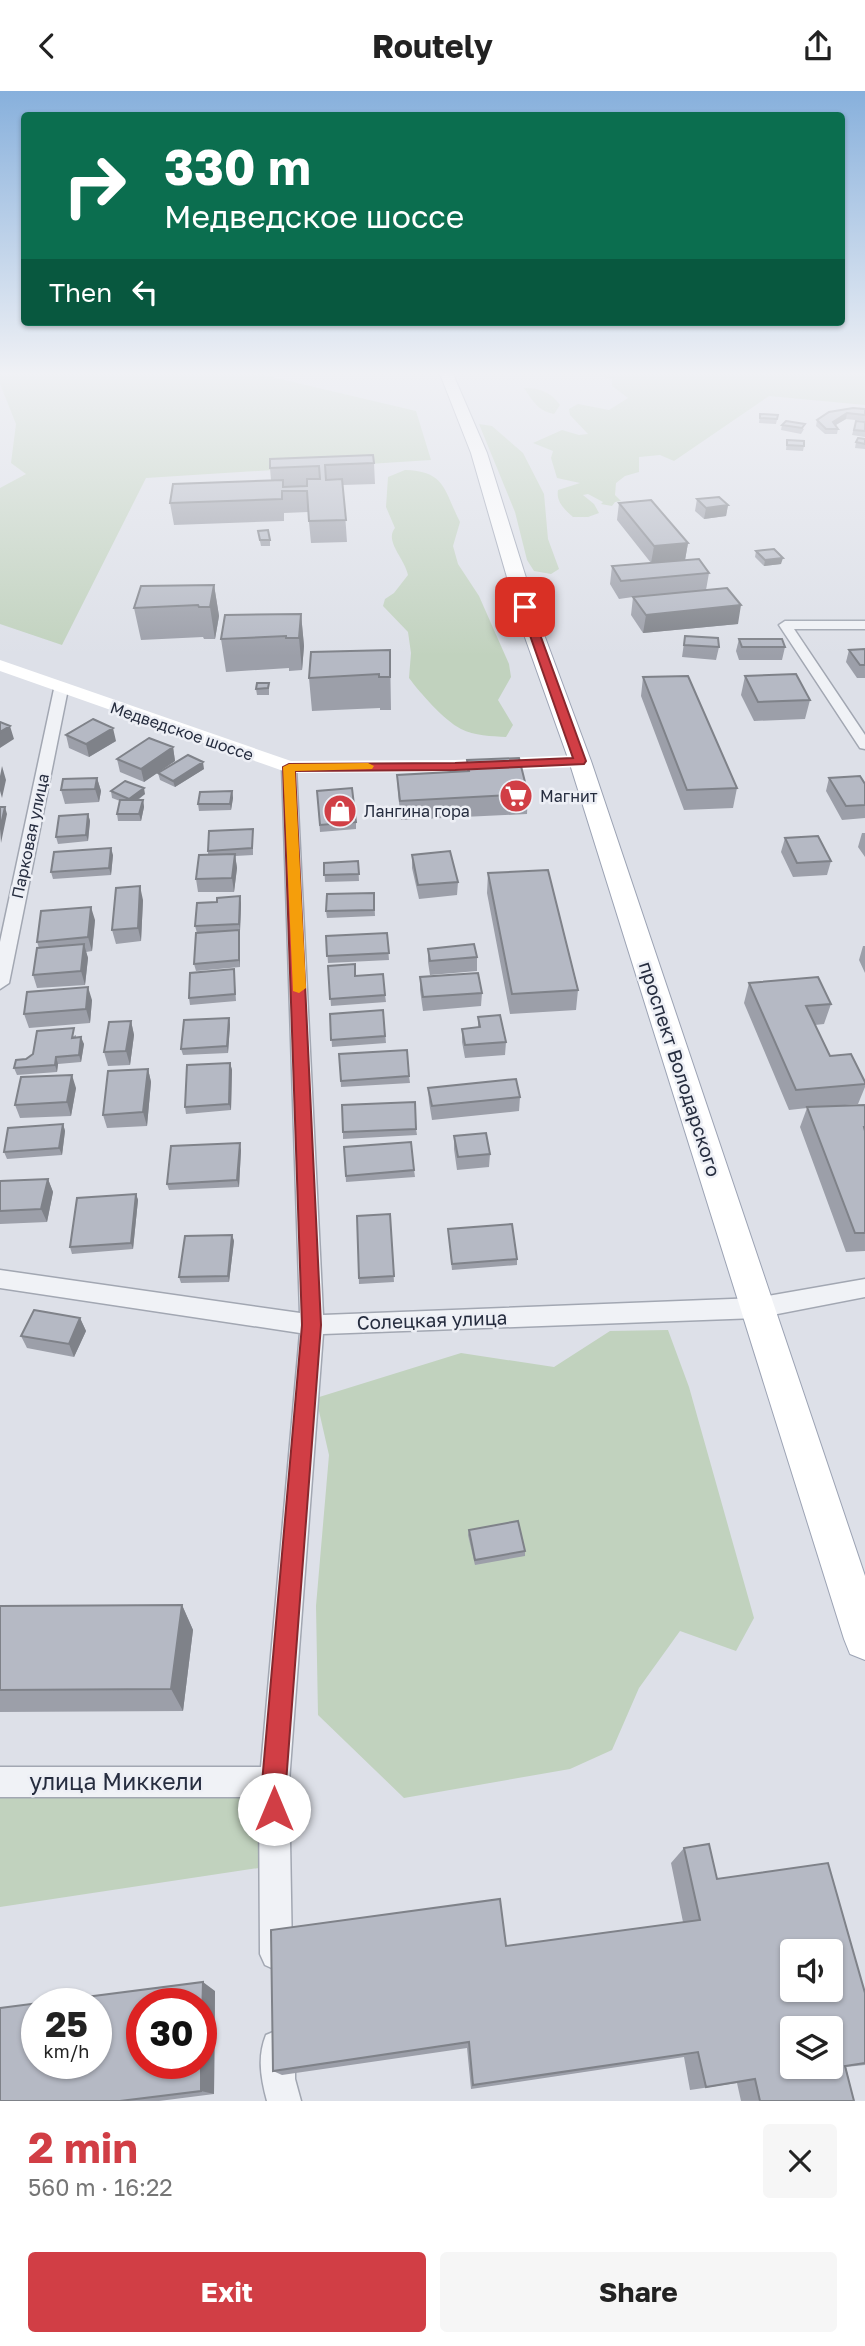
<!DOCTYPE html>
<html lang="en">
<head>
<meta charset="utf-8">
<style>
	:root { --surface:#fff; --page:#f6f6f6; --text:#222; --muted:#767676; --accent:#d13e45 }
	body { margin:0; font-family:"Golos Text",sans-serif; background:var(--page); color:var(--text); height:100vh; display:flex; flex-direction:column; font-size:26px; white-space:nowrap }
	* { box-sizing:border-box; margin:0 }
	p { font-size:23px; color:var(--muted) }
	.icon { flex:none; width:38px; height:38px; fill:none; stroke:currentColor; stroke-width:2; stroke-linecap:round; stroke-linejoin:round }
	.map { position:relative; height:2010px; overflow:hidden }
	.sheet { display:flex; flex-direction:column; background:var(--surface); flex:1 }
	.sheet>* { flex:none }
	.guide { position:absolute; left:21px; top:21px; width:824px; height:214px; border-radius:7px; box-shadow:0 2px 5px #0004; background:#0b6e4f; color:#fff; overflow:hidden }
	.controls { position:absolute; left:780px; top:1848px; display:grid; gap:14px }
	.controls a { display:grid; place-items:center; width:63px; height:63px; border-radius:7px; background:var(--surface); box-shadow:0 2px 5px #0004; font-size:35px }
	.speed { position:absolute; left:21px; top:1897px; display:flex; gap:14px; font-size:35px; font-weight:700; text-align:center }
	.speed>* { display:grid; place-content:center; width:91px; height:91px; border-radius:50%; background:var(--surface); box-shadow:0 2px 5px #0004; line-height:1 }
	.speed small { font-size:18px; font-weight:400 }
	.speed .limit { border:10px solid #d22; background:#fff; color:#111 }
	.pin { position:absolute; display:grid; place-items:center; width:60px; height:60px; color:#fff; margin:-30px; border-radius:14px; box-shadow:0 4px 10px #0006 }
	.me { position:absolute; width:77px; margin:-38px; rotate:0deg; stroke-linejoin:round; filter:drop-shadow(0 0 5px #0008) }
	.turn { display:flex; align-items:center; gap:24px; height:147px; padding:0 28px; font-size:32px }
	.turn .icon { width:91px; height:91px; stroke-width:2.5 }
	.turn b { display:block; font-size:49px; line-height:60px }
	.then { display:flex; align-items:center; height:66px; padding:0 28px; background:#0003; gap:14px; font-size:26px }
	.round { display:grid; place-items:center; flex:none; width:74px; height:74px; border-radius:7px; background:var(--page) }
	.summary { display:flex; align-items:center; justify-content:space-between; height:119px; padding:0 28px }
	h1 { font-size:42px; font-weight:700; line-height:52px; color:var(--accent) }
	.cta { display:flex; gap:14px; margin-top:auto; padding:14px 28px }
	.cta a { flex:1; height:80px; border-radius:7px; background:var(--accent); color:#fff; font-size:28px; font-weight:700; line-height:80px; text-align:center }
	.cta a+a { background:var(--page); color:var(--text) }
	header { display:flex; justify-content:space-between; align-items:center; height:91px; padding:0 28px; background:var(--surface); font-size:32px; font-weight:700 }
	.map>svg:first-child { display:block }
</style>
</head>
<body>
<header><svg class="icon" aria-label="back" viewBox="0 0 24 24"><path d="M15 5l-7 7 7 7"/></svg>Routely<svg class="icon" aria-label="share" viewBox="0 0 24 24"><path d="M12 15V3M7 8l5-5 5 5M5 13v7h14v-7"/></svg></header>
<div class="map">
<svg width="865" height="2010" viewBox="0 0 865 2010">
	<rect width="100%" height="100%" fill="#dde0e8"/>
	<path fill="#c1d2be" d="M259,283L416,320L431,369L146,387L62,554L0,533V397L26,383L11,372L16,333L0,293V284Z
		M591,283H865V314L769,305L674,370L660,364L639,366V381L625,385L616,392L615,404L621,410L615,411L612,415L601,413L603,411L588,403L583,404L594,413L599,422L588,426H573C564,418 556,411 558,399L580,392L557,387L551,367L553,360L533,352L562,339L579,344L588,343L570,324L569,318L578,313L609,319L628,307L612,295V288Z
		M524,297C540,297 551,301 560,314L554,323C538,320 533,310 524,297Z
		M479,333L492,335L523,362L544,403L548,448L559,478L551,483L534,480L527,469L515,421Z
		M405,379C446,380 444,400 460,431L453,455L458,473L479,505L509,573L511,586L498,609L513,634L506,646C492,645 474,645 461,638C444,629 421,603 409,587L411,562L408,541L383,515L385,508L394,502L408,484C405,468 384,450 395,437L386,416L388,386Z
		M668,1239L689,1296L754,1527L736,1560L680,1540L639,1597L612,1659L570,1678L404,1707L318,1624L316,1515L329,1364L316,1307L461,1262L554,1276L610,1240Z
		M261,1705L265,1776L0,1816V1707Z"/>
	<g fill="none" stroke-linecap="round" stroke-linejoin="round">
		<defs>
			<path id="minor" d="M865,530V538H794L865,644V658L860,657L779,534L785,530Z
				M61,594L68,598L9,892L0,898V851L54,598Z
				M289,672L296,676L323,1224L757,1207L865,1188V1206L757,1227L323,1243L289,1691L292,1863L287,1874L276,1879L265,1874L260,1863L259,1706H0V1676H261L300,1242L0,1197V1179L300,1222L282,676Z
				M278,1939L290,1944L295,1956V1988L301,2010H267C261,1988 257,1966 266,1944Z"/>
			<path id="primary" d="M440,283H453L487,362L542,538L591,670L865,1485V1569L850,1563L844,1548L569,670L522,538L471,362Z"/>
		</defs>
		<use href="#minor" stroke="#a2a7b2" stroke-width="3"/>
		<use href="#primary" stroke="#9ca3b4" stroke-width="2"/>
		<use href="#minor" fill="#f0f2f6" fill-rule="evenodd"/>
		<path fill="#fff" fill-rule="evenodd" d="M0,569L291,670L455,669L580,664L590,670L580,676L455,681L289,682L0,580Z"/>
		<use href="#primary" fill="#fff" fill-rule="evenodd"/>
	</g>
	<path fill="#9c9fa9" d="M865,318V330L846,328L836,334L838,338L837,343H825L816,335L817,329Z
		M760,323L778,324L776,333L759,332Z
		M786,330L804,338L801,343L781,339L782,334Z
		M856,330L865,331V346L852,344Z
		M865,348V358L855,357L856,351Z
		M787,349L804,355L803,360L786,359Z
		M374,372L375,393L343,394L347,451L311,452L308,421L284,422V430L174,434L170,412L271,389L270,377Z
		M697,408L728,414L726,425L704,428L695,420Z
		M619,412L688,452L685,469L709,482L706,499L738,533L643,542L631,524L633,506L619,508L610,493L612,475L651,472L617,429Z
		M258,440L270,449V455H261Z
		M756,460L781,473L764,475L755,466Z
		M214,494L219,525L215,548H204L203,546L141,549L134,517Z
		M301,523L304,555L302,579L289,580V577L226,581L221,548Z
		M685,545L719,556L716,569L682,566Z
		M739,548L785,556L782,569H739L736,560Z
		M865,558V587H857L846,571L849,559Z
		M390,559L391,619H380V617L312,620L309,587Z
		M745,585L810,609L805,628L754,630L741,604Z
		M643,586L737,697L733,717L684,719L641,605Z
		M269,592V604H257L256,598Z
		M66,644L116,650L89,666L69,657Z
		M173,656L175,670L144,691L120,681L117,668Z
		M467,669L528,703L527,723L401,729L398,703L397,684L467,681Z
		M204,678L175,696L160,689L158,682Z
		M97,687L101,700L99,711L65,713L61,699Z
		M829,687L865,693V727L842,729L826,700Z
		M111,700L145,703L138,709H143L144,716L141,730H118L117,723L120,710L112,707Z
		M232,700L233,707L231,719L199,720L198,713Z
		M317,700L356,731V738L320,741Z
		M88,723L90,730L88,750L58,753L56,746Z
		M253,738V764L235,765L237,777L234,801H198L196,788L208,764V760Z
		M862,742H865V766L858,756Z
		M785,747L831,770L827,784L793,786L781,761Z
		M113,764L111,784L53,788L51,781Z
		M412,764L458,791L457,804L419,808L412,777Z
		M358,770L359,790L325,791L324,772Z
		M488,782L578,899L576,919L510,923L487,802Z
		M374,802L375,825L327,827L326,820Z
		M143,809L141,850L116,853L112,839Z
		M241,812L240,840H239L240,876L196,880L194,873L197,842L195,835Z
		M95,829L92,860L86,861L88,867L85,894L37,897L33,884L39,857L37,851Z
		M387,842L389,869L328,872L326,845Z
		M863,855H865V882L859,869Z
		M428,858L477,866V880L430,884L428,871Z
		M328,875L355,885L385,904L386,911L331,915Z
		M234,878L236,910L190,914L189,907Z
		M420,886L482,902L481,915L423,920L420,899Z
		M749,892L831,913L824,933L815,934L830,965L865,991V996L858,1013L832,1015L865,1014V1160L846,1161L800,1036L807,1017L789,1019L744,912Z
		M92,909L90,932L29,937L24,923Z
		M383,919L386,952L332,956L330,923Z
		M478,926L506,951L505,964L465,967L462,951V938L478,936Z
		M229,927L230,934L228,962L183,964L181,958Z
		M131,930L134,944L130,974L108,975L104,961Z
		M76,944V946L84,953L81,971L58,973L57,981L17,984L14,977L26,968Z
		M339,963L409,985L410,992L341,996Z
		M230,972L232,979L231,1019L186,1023L185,1016Z
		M148,978L151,991L147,1035L107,1037L103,1024Z
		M76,997L71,1025L20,1027L15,1014Z
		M428,997L520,1006L519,1020L432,1029L429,1011Z
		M63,1033L65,1040L62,1064L7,1068L4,1061Z
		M416,1038L417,1044L343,1048V1041Z
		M454,1045L490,1063L489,1076L457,1079L454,1058Z
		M344,1056L414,1079L415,1086L346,1091Z
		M241,1059L239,1096L169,1099L167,1093Z
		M48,1088L53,1101L47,1131L0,1133V1090Z
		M136,1103L138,1109L133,1158L72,1163L70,1156Z
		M390,1123L394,1191L359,1193L357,1125Z
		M448,1138L517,1168V1174L452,1179Z
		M232,1144L234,1150L229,1191L181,1192L179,1186Z
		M80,1227L86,1240L74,1266L27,1257L21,1245Z
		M469,1439L525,1460V1465L475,1474L468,1444Z
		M182,1514L193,1539L183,1620L0,1621V1515Z
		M684,1757L717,1788L865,1902V1974L846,1976L854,2010H741L737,1992L690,1999L684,1966L471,1998L467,1957L282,1984L273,1980L506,1855L683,1831L671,1772Z
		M215,1900L214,2003L159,2010H0Z"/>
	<path fill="#7f8289" d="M847,322L846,328L832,336L833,331Z
		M728,414L726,425L704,428L706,417Z
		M688,452L685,469L651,472L654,455Z
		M783,467L781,473L764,475L765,469Z
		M214,494L219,525L215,548L210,516Z
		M741,514L738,533L643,542L646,524Z
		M301,523L304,555L302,579L299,547Z
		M10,635L14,648L0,657V641Z
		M113,637L116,650L89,666L86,653Z
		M173,656L175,670L144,691L141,678Z
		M203,671L204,678L175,696L173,690Z
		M2,675L6,689L2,707L0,700V685Z
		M97,687L101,700L99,711L95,698Z
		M144,697L145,703L130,714L129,708Z
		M232,700L233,707L231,719L230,713Z
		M143,709L144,716L141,730L139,723Z
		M5,716L7,723L1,752L0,738Z
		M88,723L90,730L88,750L86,744Z
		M111,757L113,764L111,784L109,777Z
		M235,763L237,777L234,801L232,787Z
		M140,795L143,809L141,850L138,837Z
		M240,805L241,812L240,840L239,833Z
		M91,816L95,829L92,860L88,846Z
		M239,839L240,846V876L239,869Z
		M84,853L88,867L85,894L81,880Z
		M88,896L92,909L90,932L86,918Z
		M229,927L230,934L228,962L227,955Z
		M131,930L134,944L130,974L126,960Z
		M81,946L84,953L81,971L79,964Z
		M56,966L58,973L57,981L55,974Z
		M230,972L232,979L231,1019L229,1013Z
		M148,978L151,991L147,1035L143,1021Z
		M72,984L76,997L71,1025L67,1011Z
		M63,1033L65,1040L62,1064L59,1057Z
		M240,1052L241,1059L239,1096L237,1089Z
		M48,1088L53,1101L47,1131L41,1118Z
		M136,1103L138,1109L133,1158L131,1152Z
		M232,1144L234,1150L229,1191L228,1185Z
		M80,1227L86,1240L74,1266L69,1253Z
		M182,1514L193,1539L183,1620L171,1598Z
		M203,1891L215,1900L214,2003L201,2000Z"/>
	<path fill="#b5b9c4" stroke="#7f8289" stroke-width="2" fill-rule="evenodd" d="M853,317L865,318V324L847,322L833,331L838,338H826L817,329L829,321Z
		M760,323L778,324L777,328L760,327Z
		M786,330L805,333L802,337L782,334Z
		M856,330L865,331V340L854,339Z
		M858,347L865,348V353L856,351Z
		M787,349L804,350V355L787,354Z
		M373,364L374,372L325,374L326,389L342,388L346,429L309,430L307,400H282V408L170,412L173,393L283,389V396L307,395V388H320L319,375L270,377V368Z
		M719,406L728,414L706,417L697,408Z
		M651,409L688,452L654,455L619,412Z
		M268,439L270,449H260L258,440Z
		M774,458L783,467L765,469L756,460Z
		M699,468L709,482L621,490L612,475Z
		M214,494L210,516H199L198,514L134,517L141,495Z
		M727,497L741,514L646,524L633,506Z
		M301,523L299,547H286V545L221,548L225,524Z
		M685,545L718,547L719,556L684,554Z
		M739,548H782L785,556H742Z
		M865,558V574H860L849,559Z
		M390,559V586H379V583L309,587L311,561Z
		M796,583L810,609L758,611L745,585Z
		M688,585L737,697L687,699L643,586Z
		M257,592H269L268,597L256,598Z
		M93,628L113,637L86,653L66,644Z
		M0,631L10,635L0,641Z
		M149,647L173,656L141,678L117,668Z
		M188,664L203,671L173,690L158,682Z
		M519,667L528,703L400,710L397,684L469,680L467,669Z
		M860,685L865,693V714L846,715L829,687Z
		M97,687L95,698L61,699L63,688Z
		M125,690L144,697L129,708L111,700Z
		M352,697L356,731L320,734L317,700Z
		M232,700L230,713H198L200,701Z
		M120,709H143L139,723H117Z
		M0,716H5L0,738Z
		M88,723L86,744L56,746L59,725Z
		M253,738L252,757L208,760L209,740Z
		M818,745L831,770L797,772L785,747Z
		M111,757L109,777L51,781L54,761Z
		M450,760L458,791L418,794L412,764Z
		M235,763L232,787L196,788L199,764Z
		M358,770L359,783L324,784V772Z
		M548,779L578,899L512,903L488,782Z
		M140,795L138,837L112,839L116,797Z
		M374,802V819L326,820L327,803Z
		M240,805L239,833L195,835L197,812L217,811V807Z
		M91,816L88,846L37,851L41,820Z
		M239,839V869L194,873L196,842Z
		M387,842L389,862L327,865L326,845Z
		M84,853L81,880L33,884L37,857Z
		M474,853L477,866L430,870L428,858Z
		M355,873V885L383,883L385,904L330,908L328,875Z
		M234,878L235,903L189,907L190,882Z
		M478,882L482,902L423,906L420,886Z
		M818,886L831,913L806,915L830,965L851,963L865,991V993L796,999L749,892Z
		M88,896L86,918L24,923L27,901Z
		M383,919L385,945L331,949L330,923Z
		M500,924L506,951L465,954L462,938L480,936L478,926Z
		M229,927L227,955L181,958L184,929Z
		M131,930L126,960L104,961L109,931Z
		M74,937L72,947L81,946L79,964L56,966L55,974L14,977L16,969L26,968L33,963L37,940Z
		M407,959L409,985L341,990L339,963Z
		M230,972L229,1013L185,1016L187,974Z
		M148,978L143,1021L103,1024L108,980Z
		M72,984L67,1011L15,1014L21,986Z
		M516,988L520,1006L432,1015L428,997Z
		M415,1011L416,1038L343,1041L342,1014Z
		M865,1014V1036H864L865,1040V1142H855L807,1016Z
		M63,1033L59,1057L4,1061L8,1037Z
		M486,1042L490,1063L458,1066L454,1045Z
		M411,1051L414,1079L346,1085L344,1056Z
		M240,1052L237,1089L167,1093L171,1055Z
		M48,1088L41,1118L0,1120V1090Z
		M136,1103L131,1152L70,1156L77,1107Z
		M390,1123L394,1185L359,1187L357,1125Z
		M512,1133L517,1168L452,1173L448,1138Z
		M232,1144L228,1185L179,1186L185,1145Z
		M34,1219L80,1227L69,1253L21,1245Z
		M518,1430L525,1460L475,1469L469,1439Z
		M182,1514L171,1598L0,1599V1515Z
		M709,1753L717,1788L828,1772L865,1902V1972L845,1975L854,2010H760L755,1988L706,1996L698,1961L473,1994L469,1951L273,1980L271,1839L500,1808L506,1855L700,1829L684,1757ZM793,1860H831V1899H793ZM793,1937H831V1976H793Z
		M203,1891L201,1968V1913H142V1972H201V2000L120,2010H0V1917ZM37,1913H96V1972H37Z"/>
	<linearGradient id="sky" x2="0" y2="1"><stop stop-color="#87b0dc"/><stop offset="0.5" stop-color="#f0f1f5"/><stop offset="1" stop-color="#f0f1f5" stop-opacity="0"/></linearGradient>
	<rect width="865" height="565" fill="url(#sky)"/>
	<path fill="#d13e45" stroke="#88282d" stroke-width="2" d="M525,513L530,516L586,670L584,673L455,679L295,680L321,1234L286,1692L287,1718L283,1727L274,1731L266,1727L262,1718V1692L302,1234L283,676L289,673L455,672L573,667L520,516Z"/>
	<path fill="#f59e0b" d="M368,672L374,675L372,678L295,680L306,897L299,902L293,900L283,676L289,673Z"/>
	<defs>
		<symbol id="supermarket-disc" viewBox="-11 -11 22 22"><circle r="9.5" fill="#d13e45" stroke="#edeff5"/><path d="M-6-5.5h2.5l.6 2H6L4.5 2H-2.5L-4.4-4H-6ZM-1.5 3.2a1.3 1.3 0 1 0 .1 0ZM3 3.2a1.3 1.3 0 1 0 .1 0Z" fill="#fff"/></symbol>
		<symbol id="shop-disc" viewBox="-11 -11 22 22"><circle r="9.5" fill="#d13e45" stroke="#edeff5"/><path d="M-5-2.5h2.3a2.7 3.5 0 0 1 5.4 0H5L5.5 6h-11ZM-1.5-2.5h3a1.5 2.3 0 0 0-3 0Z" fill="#fff"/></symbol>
	</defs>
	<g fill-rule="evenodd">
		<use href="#supermarket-disc" x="497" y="686" width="38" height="38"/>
		<use href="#shop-disc" x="321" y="701" width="38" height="38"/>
	</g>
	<g text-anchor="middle" stroke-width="5" stroke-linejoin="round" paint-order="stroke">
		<g font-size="16" fill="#262d3f" stroke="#edeff5">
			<text transform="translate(182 640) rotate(19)" y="6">Медведское шоссе</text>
			<text transform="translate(30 745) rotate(-78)" y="6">Парковая улица</text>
		</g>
		<g font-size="16" fill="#262d3f" stroke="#edeff5" text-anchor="start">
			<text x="540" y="711">Магнит</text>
			<text x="364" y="726">Лангина гора</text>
		</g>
		<g font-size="19" fill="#262d3f" stroke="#edeff5">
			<text transform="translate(680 978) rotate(72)" y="7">проспект Володарского</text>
			<text transform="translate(432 1229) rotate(-2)" y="7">Солецкая улица</text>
		</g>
		<g font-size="23" fill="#262d3f" stroke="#edeff5">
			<text x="116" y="1699">улица Миккели</text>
		</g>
	</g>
</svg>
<div class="controls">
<a><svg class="icon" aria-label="sound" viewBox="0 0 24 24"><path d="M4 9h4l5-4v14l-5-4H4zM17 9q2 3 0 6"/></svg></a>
<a><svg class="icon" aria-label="layers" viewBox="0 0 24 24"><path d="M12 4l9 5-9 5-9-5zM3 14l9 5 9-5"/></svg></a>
</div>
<div class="speed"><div>25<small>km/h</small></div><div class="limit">30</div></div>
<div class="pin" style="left:525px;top:516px;background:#d93025"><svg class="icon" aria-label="arrive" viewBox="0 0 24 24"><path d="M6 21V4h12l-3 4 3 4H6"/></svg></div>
<svg class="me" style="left:274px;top:1718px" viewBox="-20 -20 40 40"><circle r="19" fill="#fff"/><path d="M0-13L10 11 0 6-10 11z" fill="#d13e45"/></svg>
<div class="guide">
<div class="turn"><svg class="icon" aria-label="right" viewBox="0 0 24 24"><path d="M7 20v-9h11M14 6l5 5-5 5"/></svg><div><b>330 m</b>Медведское шоссе</div></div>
<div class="then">Then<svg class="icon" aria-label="left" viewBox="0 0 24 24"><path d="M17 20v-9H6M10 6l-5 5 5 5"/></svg></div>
</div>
</div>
<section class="sheet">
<div class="summary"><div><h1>2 min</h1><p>560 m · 16:22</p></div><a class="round"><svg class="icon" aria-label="close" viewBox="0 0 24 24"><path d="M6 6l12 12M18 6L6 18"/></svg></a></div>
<div class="cta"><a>Exit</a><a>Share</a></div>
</section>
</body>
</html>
